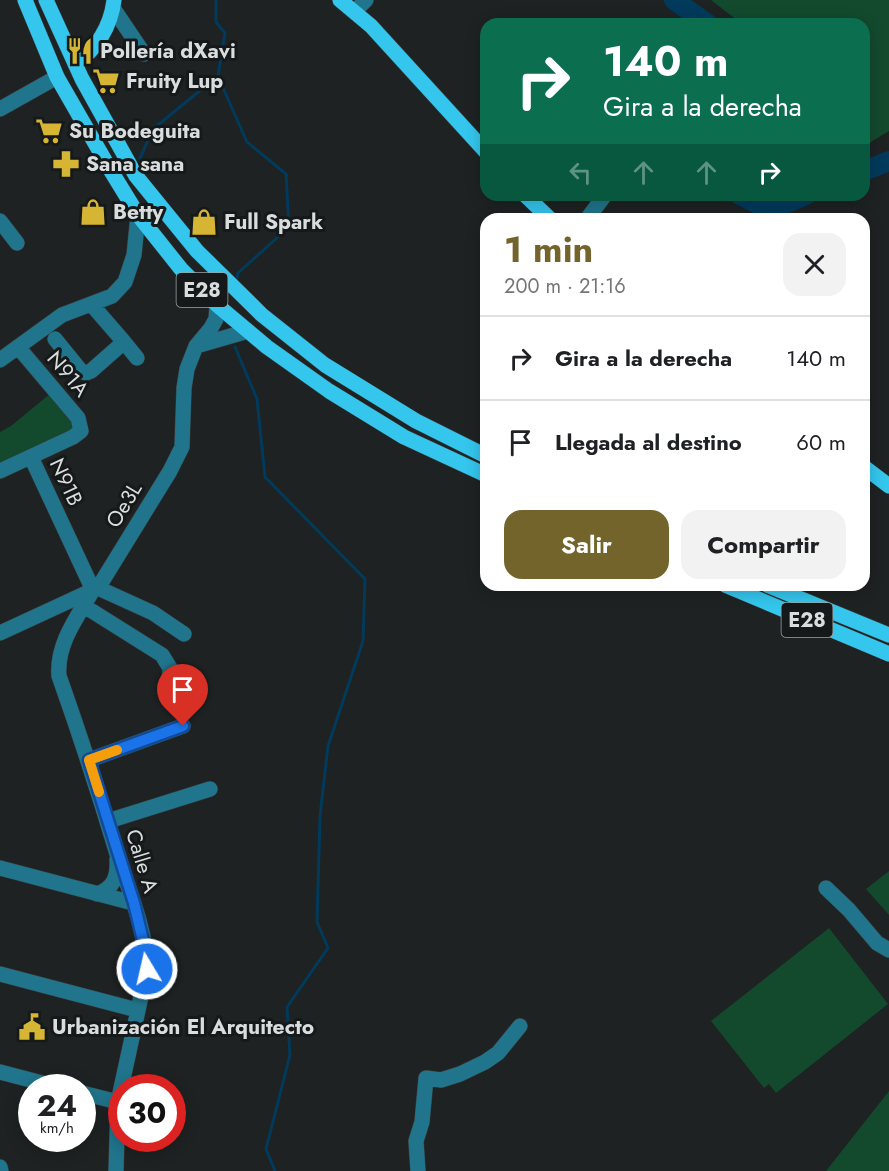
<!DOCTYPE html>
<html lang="es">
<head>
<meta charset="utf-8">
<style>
	:root { --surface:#fff; --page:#f2f2f2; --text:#202124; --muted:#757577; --line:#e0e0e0; --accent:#72642b }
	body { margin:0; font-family:Jost,sans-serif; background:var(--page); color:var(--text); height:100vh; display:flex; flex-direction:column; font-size:22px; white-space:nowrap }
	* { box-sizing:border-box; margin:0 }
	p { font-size:20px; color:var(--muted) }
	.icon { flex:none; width:33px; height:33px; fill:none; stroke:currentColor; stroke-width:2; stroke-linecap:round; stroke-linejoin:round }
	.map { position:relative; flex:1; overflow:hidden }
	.side { position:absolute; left:480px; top:213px; width:390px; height:378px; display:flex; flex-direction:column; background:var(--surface); border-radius:18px; box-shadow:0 3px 15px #0003 }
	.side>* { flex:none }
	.hud { position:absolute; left:480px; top:18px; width:390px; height:183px; border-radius:18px; box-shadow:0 3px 15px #0003; background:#0b6e4f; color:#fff; overflow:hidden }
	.speed { position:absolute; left:18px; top:1074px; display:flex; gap:12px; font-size:30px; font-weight:700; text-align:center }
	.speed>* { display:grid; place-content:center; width:78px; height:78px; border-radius:50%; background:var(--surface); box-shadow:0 3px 15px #0003; line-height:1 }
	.speed small { font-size:15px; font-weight:400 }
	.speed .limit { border:9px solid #d22; background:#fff; color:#111 }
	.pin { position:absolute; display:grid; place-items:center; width:51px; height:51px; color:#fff; margin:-62px -26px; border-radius:50% 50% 50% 0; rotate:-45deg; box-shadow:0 0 6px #0007 }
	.pin .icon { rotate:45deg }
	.me { position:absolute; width:66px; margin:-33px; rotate:351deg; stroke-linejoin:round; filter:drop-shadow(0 0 4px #0008) }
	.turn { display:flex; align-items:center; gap:21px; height:126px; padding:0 24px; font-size:27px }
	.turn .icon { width:78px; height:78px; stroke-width:2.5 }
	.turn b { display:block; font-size:42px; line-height:51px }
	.lanes { display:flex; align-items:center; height:57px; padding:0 24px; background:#0003; justify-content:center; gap:30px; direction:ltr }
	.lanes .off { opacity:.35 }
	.round { display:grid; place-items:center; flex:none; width:63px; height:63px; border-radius:18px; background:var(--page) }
	.overview { display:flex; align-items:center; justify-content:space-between; height:102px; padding:0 24px }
	h1 { font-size:36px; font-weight:700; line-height:45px; color:var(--accent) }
	.button { display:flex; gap:12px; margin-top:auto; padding:12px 24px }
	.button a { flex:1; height:69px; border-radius:18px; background:var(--accent); color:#fff; font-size:24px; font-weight:700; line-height:69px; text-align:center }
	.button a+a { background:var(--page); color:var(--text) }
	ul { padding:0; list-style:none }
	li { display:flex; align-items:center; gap:18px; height:84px; padding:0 24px; border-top:2px solid var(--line) }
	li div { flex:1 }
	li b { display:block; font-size:22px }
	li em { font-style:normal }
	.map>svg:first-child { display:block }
</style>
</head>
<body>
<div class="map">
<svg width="889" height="1171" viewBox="0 0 889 1171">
	<rect width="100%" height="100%" fill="#1e2222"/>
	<path fill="#134a2e" d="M711,0H889V131L864,146V24H742Z
		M51,393L75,424L71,434L0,466V432L11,426Z
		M889,871V915L866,889Z
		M829,928L888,1004L776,1093L769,1084L764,1088L711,1021Z
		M889,1091V1171H826Z"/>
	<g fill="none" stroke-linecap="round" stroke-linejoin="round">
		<path stroke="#023a5b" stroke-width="3" d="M216,0V22L225,33L218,76L223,88L247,142L286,174L289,227L238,273L237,278
			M140,158L153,129L218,76
			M235,347L257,399L265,477L365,579L363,641L328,746L320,816L317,922L328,948L287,1007L290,1055L266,1149L275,1171"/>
		<path stroke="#023a5b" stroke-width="20" d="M674,0L708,24
			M864,171L889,161
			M740,195L770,210L806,195"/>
		<defs>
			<path id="minor" d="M113,8L144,54
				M355,11L366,0
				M0,109L57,77
				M587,219L605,195
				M0,221L17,243
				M55,339L81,371L86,373L91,371L124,342L92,305
				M124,342L137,358
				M196,346L248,331
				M0,360L62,315L112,296L125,282L134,255L138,215
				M0,471L73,437L81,431L78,418L18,347
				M98,588L153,613L184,634
				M84,606L162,655L170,668L169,683
				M0,633L93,590L31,457
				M89,760L183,726
				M108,821L210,789
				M0,868L133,903
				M826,888L849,910L877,943L889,950
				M97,894C114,888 118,877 117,859
				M0,974L137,1010
				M0,1072L61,1088
				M82,1093L118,1102
				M0,1167L1,1171
				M116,1171L118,1102L147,969C147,933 128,888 117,854C99,794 80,735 59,676C56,644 78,616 93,590L98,588L170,471L182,447L184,388L187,369L196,346L211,328L216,319L217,305
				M418,1171L416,1141L422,1122L426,1078L441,1080L460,1074L485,1062L498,1053L520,1026"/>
			<path id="major" d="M25,0L57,77L111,171L138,215L181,269L217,305L267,347L329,391L404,437L486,475
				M46,0L82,79L136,176L197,251L262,315L325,365L416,421L486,456
				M340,0L371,26L486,152
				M75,64C97,49 111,26 114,0
				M525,195L550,219
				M864,467L889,486
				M725,585L889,654
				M767,585L889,635"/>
		</defs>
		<use href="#minor" stroke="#383c3c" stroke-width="16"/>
		<use href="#major" stroke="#383c3c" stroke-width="16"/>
		<use href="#minor" stroke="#20758c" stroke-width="15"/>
		<use href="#major" stroke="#34c6ed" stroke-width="15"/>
	</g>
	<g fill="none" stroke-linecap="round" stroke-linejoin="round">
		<defs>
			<path id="route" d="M147,969V957L134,903L89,760L183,726"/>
		</defs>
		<use href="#route" stroke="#114b97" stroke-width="15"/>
		<use href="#route" stroke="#1a73e8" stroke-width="10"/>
		<path stroke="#f59e0b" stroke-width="10" d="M99,792L89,760L117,750"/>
	</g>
	<defs>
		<symbol id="restaurant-bare" viewBox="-9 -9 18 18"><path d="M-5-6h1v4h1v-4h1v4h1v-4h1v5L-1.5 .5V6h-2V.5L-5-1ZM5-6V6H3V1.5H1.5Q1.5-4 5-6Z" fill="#d6b534" stroke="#151919" stroke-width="2.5" paint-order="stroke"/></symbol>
		<symbol id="supermarket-bare" viewBox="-9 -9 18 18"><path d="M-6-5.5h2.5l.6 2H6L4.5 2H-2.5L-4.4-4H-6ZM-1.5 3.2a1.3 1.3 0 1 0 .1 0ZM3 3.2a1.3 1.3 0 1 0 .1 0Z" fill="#d6b534" stroke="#151919" stroke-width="2.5" paint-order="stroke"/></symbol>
		<symbol id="pharmacy-bare" viewBox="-9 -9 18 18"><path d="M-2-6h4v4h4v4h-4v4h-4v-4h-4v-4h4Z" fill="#d6b534" stroke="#151919" stroke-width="2.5" paint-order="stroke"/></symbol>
		<symbol id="shop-bare" viewBox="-9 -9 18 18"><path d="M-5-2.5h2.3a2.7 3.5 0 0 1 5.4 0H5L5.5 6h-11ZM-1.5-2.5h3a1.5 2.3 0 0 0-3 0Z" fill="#d6b534" stroke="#151919" stroke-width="2.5" paint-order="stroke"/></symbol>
		<symbol id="civic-bare" viewBox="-9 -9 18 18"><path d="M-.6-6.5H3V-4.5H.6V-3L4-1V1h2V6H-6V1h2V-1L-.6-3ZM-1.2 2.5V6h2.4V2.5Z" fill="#d6b534" stroke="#151919" stroke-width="2.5" paint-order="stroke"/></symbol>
	</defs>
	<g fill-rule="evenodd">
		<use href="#restaurant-bare" x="61" y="32" width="38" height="38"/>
		<use href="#supermarket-bare" x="87" y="62" width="38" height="38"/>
		<use href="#supermarket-bare" x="30" y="112" width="38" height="38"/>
		<use href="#pharmacy-bare" x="47" y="145" width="38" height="38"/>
		<use href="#shop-bare" x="74" y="193" width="38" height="38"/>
		<use href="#shop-bare" x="185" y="203" width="38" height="38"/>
		<use href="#civic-bare" x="13" y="1008" width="38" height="38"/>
	</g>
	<g text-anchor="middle" stroke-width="6" stroke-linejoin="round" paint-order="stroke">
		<g fill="#151919" stroke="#9fa2a2" stroke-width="1.5">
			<rect x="176.5" y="273" width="51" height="34" rx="4.5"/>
			<rect x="781.5" y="603" width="51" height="34" rx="4.5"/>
		</g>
		<g font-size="20" font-weight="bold" fill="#dadddd">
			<text x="202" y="297">E28</text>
			<text x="807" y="627">E28</text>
		</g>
		<g font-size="21" font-weight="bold" fill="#dadddd" stroke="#151919" text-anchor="start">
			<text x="100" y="58">Pollería dXavi</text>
			<text x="126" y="88">Fruity Lup</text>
			<text x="69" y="138">Su Bodeguita</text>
			<text x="86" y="171">Sana sana</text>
			<text x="113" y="219">Betty</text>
			<text x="224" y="229">Full Spark</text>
			<text x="52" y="1034">Urbanización El Arquitecto</text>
		</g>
		<g font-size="21" fill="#dadddd" stroke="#151919">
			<text transform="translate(68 374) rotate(50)" y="7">N91A</text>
			<text transform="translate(66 482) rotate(65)" y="7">N91B</text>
			<text transform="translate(124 505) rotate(-59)" y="7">Oe3L</text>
			<text transform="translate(142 861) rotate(73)" y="7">Calle A</text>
		</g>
	</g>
</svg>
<div class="speed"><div>24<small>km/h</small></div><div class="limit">30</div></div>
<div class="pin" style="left:183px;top:726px;background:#d93025"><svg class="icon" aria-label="arrive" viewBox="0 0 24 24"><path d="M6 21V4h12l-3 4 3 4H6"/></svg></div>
<svg class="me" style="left:147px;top:969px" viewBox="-20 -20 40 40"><circle r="17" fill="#1a73e8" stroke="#fff" stroke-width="3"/><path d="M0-11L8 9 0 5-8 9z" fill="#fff"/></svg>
<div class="hud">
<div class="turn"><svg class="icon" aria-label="right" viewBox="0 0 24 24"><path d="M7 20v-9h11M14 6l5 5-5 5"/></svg><div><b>140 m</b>Gira a la derecha</div></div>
<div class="lanes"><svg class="icon off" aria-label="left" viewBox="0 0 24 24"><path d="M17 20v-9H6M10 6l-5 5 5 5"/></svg><svg class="icon off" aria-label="ahead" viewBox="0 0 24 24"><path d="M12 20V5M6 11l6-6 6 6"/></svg><svg class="icon off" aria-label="ahead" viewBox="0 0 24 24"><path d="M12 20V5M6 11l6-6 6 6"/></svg><svg class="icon" aria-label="right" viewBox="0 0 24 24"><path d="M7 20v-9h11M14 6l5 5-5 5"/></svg></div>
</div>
<section class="side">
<div class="overview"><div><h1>1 min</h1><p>200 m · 21:16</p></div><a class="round"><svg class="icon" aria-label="close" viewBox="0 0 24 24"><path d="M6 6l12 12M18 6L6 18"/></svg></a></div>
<ul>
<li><svg class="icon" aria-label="right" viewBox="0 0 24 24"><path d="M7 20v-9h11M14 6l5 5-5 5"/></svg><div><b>Gira a la derecha</b></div><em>140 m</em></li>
<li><svg class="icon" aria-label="arrive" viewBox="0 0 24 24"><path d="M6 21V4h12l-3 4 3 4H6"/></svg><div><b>Llegada al destino</b></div><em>60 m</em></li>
</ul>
<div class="button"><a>Salir</a><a>Compartir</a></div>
</section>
</div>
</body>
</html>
